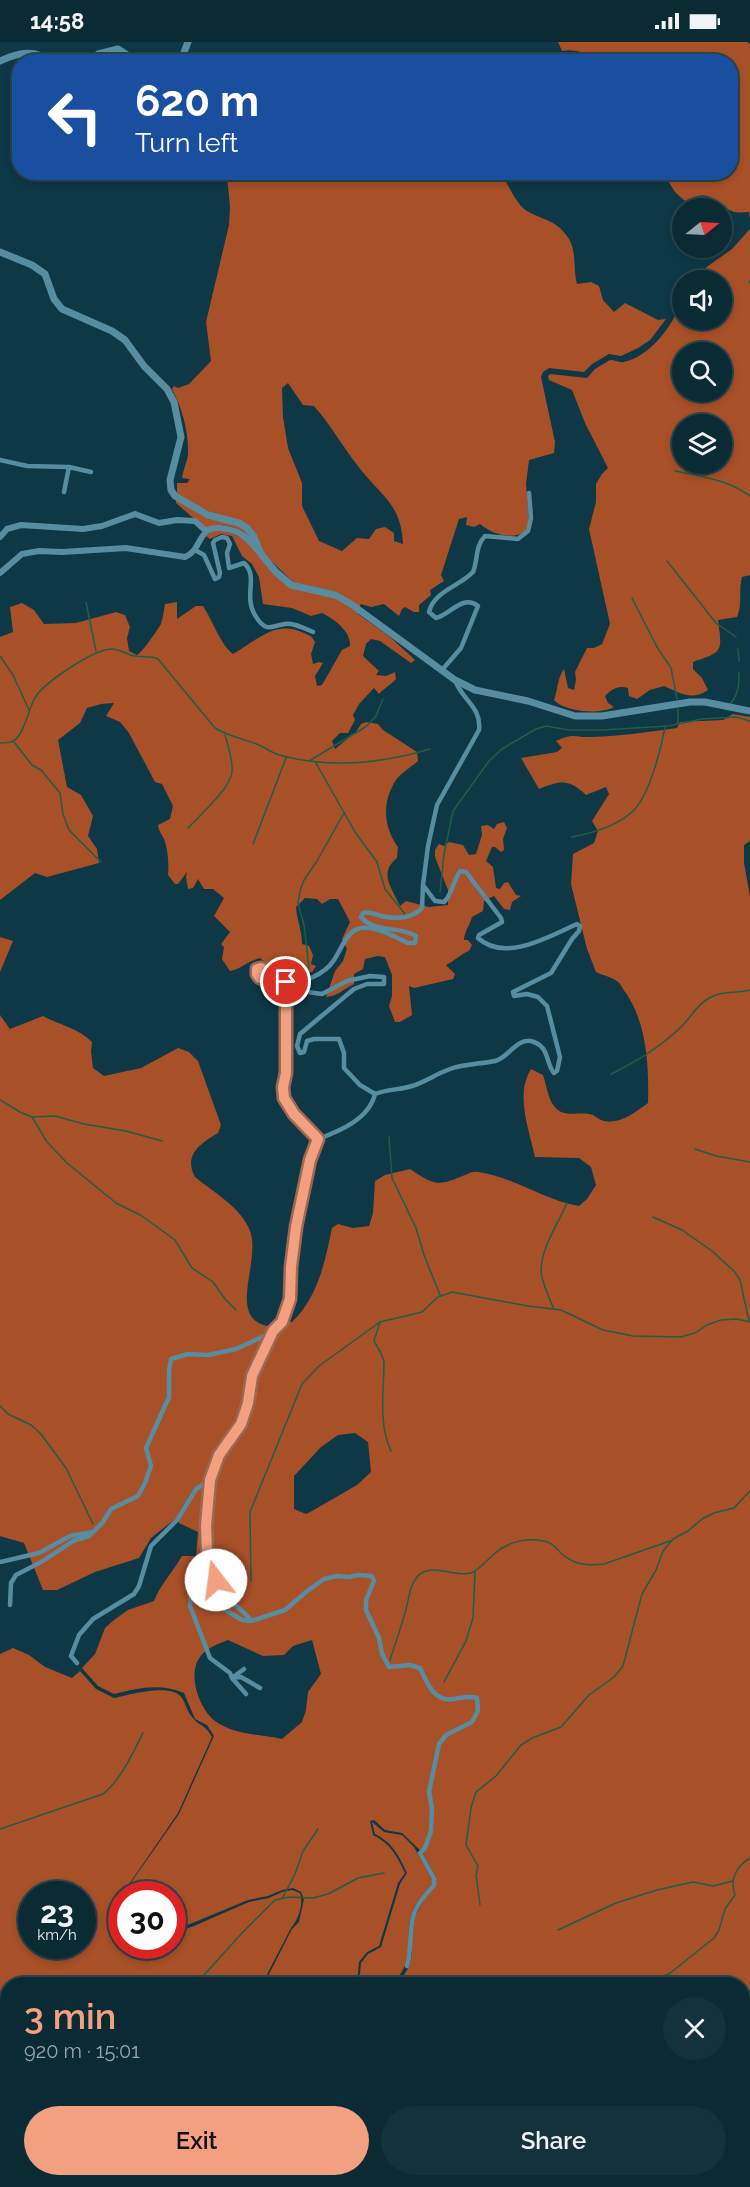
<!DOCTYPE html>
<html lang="en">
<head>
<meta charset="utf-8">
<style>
	:root { --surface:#0a2a34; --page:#13323c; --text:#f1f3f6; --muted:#99a7ac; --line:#2a464f; --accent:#f2a07f }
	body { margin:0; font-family:Raleway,sans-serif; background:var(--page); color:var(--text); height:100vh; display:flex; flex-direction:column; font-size:22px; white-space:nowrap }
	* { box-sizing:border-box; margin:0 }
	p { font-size:20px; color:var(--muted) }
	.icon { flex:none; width:33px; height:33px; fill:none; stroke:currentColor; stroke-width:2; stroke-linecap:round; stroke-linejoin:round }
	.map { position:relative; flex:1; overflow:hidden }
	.sheet { position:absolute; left:0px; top:1935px; width:750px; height:210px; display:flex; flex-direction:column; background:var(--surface); border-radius:24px 24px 0 0; box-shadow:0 3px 9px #0003,0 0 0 2px var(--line) }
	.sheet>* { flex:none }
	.guide { position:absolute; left:12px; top:12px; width:726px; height:126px; border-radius:24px; box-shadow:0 3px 9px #0003,0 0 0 2px var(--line); background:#1a4fa0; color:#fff; overflow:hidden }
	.needle { width:39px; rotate:72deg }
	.fabs { position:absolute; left:672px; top:156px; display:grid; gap:12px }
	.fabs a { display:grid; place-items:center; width:60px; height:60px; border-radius:50%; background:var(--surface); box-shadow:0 3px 9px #0003,0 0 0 2px var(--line); font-size:30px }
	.speed { position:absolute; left:18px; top:1839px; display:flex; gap:12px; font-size:30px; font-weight:700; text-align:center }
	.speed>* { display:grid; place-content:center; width:78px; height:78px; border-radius:50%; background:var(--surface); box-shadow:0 3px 9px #0003,0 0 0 2px var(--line); line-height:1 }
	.speed small { font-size:15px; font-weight:400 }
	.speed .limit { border:9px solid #d22; background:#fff; color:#111 }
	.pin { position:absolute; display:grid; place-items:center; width:51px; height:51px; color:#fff; margin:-26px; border:3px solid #fff; border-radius:50%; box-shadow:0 2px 6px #0007 }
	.me { position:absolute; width:66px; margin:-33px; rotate:345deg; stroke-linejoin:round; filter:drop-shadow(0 0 4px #0008) }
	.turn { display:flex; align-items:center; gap:21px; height:126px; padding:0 24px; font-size:27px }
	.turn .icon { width:78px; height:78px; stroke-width:2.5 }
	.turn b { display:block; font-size:42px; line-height:51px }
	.round { display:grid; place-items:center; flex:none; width:63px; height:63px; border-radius:32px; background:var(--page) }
	.head { display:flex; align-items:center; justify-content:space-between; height:102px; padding:0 24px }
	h1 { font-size:36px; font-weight:600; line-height:45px; color:var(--accent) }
	.cta { display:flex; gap:12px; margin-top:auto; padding:12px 24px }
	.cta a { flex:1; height:69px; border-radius:36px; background:var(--accent); color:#111; font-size:24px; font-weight:600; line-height:69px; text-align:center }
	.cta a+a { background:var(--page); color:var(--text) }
	.status { display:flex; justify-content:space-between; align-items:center; height:42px; padding:0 30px; background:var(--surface); direction:ltr }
	.status svg { height:16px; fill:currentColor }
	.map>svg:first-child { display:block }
</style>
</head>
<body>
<div class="status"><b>14:58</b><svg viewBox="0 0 49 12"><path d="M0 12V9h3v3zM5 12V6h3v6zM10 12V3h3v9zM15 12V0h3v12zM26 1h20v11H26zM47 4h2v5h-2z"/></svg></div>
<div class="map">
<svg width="750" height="2145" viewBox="0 0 750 2145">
	<rect width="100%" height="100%" fill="#0e3846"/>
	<path fill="#a85028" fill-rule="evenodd" d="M558,0H747L750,2V176L749,170C744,170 739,171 734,170C712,161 713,145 685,159L675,150L663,131L730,130V20L600,19L601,13C587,14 576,6 562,9Z
		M230,131H501C508,142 516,162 527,169C544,179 556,177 569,197C577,211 573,228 577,242L591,240L599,244L603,258L614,270L625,261L658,278L666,277L650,298L638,306L621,314L609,312L592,322L584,330L549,326L543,330L541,335L555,400L554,411L529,418L526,442L529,476L526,489C512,499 492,492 480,482L474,485L466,483L467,475L459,477L441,533L444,539L430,548L431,553L419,563V570H414L405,565L402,567L399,574L384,562L371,565L361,562L359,565L336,550L293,540L263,511L249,484L209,470L177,452V441H187L190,437L182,436C183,428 187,420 188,413C189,390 182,366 172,347L174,344L178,346L189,342L211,319L206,280L229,183L230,165L227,134ZM288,341L303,363L314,364C331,383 342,404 358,424C380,454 401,460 403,502L394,499V491L385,485L376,487L369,497L357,496L342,509L319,499L302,464V441L288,406L283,375L282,346Z
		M750,187V533L742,535C738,549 743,561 737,575L718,578C722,609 724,610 693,620V627L702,636L708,648C692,659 680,651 664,644L650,648L637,657L629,654L628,646C618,643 612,647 605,654L608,661L614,665C600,673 565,670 554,658C558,647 557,637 564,627L568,646L574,648L576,638L575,630L587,606H594L602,602L610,582L589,487L596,460V442L602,432L608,426L585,381L572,348L549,338L548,334L550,332L587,336L595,327L610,318C615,318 619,321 624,320C651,314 673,283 682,259V278H722V238H693L708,224L732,207ZM682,310H722V350H682ZM682,382H722V422H682Z
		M176,457L246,487L256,504C244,488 225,477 206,487L176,461Z
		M213,488L227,489L246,498L290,545L334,555L358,569V572L390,595L415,618L411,621L380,599L371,597L366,602L363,614L379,629L376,633L386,634L395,630L396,637C391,643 384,646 379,652L374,646L359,662L353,673L355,678L348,691H340L332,699L335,707L356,690L361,682L366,680L378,682L383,688L417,710L418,719C411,725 401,731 396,738C382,759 383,785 398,805L397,816C378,831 392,846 400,864L406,859L429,865L448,863V848L435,815V808L439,802L444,804L449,800L463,803L469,813L476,812L482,793L481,784L488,783L494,787L497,782L504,780L507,786L503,797L504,808L501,810L495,805H492L486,819L493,825L496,846L500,847L504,841L508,840L516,853L521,854L512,860L510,868L504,867L494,854L484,859L483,869L472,875C470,883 464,890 464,898H468L472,903L469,909C460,912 455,919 446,923L455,932L453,937L414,946L409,944L412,973L400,980H395L389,964L392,954V933L385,915L378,914L365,917L363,927L354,932V942C345,946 337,955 326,955L335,929L343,919L347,907L342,897L350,880L338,857H330L322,862L317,857L305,856L296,865C297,878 302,889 302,902L309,904L313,913L311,922L316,924L312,930L296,931L291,934H283L260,916C248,919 241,927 230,929L222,917L224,905L221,902L230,890L214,874L224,856L213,847H204L198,837L193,846L188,847L186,835L187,830L178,842H175L168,833C169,823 168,807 164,797C161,791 159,790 158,783L170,777L173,764L162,742L155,740L129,691L120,680L106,674L114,661L101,662L87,666L80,681L58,698L67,745L81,753L93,774L88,794L97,807L99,821L47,835L35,831L0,858V595L13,590L10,565L22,561L34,568L44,582L76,581L116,570L125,573L130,585L127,596L129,609L137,613C142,611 158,587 161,582C163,575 164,568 165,562L177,560V577L196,564H203C213,579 220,602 233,612C258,598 275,577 304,591C309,593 312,594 315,600L311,612L313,622L319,620L323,621L315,634L317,644L322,643L342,608L350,604C351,589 334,577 322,571L311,574L292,566L263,562L259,535L252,522L242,514L232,494L221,492L210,497L206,494Z
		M733,672L750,675V799L744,803V821L750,854V2145H345L350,2138H742V1942H398L409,1925L412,1912V1893L415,1874L436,1835L422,1810L402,1791L385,1788L374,1778L370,1779L373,1793C391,1802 397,1814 405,1831L398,1841L379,1904L367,1910L359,1920L357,1942H323L318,1935L312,1933L311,1942H264L292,1887L299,1880L304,1857L301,1850L293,1846L282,1848L268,1854L248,1858L173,1889L172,1852H123L179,1772L214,1694L207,1683L195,1677L184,1651C160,1641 139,1646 114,1652L98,1644L82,1626L95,1612L105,1586L114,1578L128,1568L154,1559C160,1543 173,1530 182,1514H196L198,1490L179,1481L178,1478L197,1448L212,1438L221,1414L243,1383L250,1361L253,1334L275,1291L284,1280H292C318,1255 325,1220 332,1186L338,1182L353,1186L369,1184L373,1171L375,1139L385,1133L410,1127C434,1143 437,1145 465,1133C470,1131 473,1129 478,1130C514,1135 544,1158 579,1164L587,1157L596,1143L591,1125L579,1116L535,1115C529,1087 515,1053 531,1027L543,1033C546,1041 548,1057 554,1064C563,1076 576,1070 589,1072C593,1072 597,1076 601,1078C619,1084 634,1071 648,1061C649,1025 647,982 626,951C623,948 621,942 618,940C612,935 602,933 596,930L587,907L571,842L573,812L594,801L598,789L592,779L609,752L606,745L586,753C568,736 560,739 539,747L521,716L557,710L562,706L556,699C576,690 573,696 592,695C620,694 649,690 677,686L680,680L723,678ZM355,1391L368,1400L371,1430L357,1443L312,1469L306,1472L294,1467V1434L321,1405L338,1393ZM228,1598L263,1614L284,1613L293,1604L312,1598L321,1632L308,1650L306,1668L302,1680L282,1697C259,1692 234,1693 215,1679C199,1667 187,1632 200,1615C206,1606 218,1602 228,1598Z
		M0,895L13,899L0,930Z
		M0,973L10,987L43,974C60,983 78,986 92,1000L91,1009L93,1026L104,1034L141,1026L178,1006L189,1010L198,1019L221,1083L218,1091C201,1101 183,1113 195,1135C213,1150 242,1166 250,1189C262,1221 222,1283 276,1285L271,1288L249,1333L246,1360L239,1381L217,1412L208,1437L194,1446L175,1477L151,1496L139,1516L95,1530L57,1548H43L24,1501L0,1494Z
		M13,1606L29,1613L45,1625L72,1636L80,1629L96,1647L114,1656C128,1653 172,1640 182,1656C186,1662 187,1670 193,1676C200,1685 204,1681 212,1695L178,1771L112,1867L111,1880L118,1893L121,1894L122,1904H172L173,1891L194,1884L249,1860L269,1856L282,1850L292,1848L300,1851C304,1862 298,1878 291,1886L262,1942H8V2138H345L342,2145H0V1612ZM32,1852H82V1904H32Z
		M372,1780L384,1790L402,1793L414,1805L432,1836V1842C424,1851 414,1862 411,1874C407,1887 410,1899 408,1912C407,1923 400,1933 394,1942H359L361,1921L368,1912L381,1905L400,1842L407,1831C399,1814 393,1801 375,1792Z"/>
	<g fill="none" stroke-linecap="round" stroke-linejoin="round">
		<path stroke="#205e45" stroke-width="1.5" d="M749,239L750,241
			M675,429C702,435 727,437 750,454
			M667,519L716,581L736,595
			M632,556L657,605L671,626L677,657
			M86,560L96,609
			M738,607L739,619
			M0,614L13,633L29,668
			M731,661C739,651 739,642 739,630
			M678,667V682
			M14,700L32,723L41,728L60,751L63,772L69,788L101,820
			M0,701C6,701 13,701 17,696C27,684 28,667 36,654C47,639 95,606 113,607C121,608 128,613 135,614C143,616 150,613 158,617L215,686C228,694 240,696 254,701C263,704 270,710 279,713C330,727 380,722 430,707
			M309,719L367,684L376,674L383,657
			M316,721L355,790L377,820L385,847L405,872
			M188,786C200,773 230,747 232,730C233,718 228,704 225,693
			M572,795C593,791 620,783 635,767C650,750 661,707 665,685
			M253,802L286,716
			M440,850L444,812L453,769L489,719L502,707L536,687L546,684L569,688H602L668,684L702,677L736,675L750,679
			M309,925L304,883L298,861L300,849L304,838L317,819L344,771
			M611,1032C636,1020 660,1005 680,986C691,976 696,963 709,956C723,948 736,952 750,948
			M0,1058L20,1070L32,1075L55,1074L84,1082L126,1089L162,1099
			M32,1075L47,1100L67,1121L116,1161L142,1174L175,1198L192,1226L213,1240L225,1257L236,1268
			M389,1095L392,1136L416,1186L424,1213L440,1253
			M695,1107L716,1114L750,1120
			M653,1175L682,1188L712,1209L735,1230L740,1238L749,1279
			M553,1265C549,1254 541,1240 541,1228C542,1204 558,1182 567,1161
			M380,1280L374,1299L381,1311L384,1319C384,1349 378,1381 391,1409
			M0,1364L8,1372L31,1383L41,1392L66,1426L93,1482
			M251,1539L250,1470L302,1342L319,1324L380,1280L422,1270L438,1255L452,1250L528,1264L561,1268L603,1288L633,1294L681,1295L695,1291L707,1283L721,1278L737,1277L750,1280
			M390,1618C395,1603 400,1589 404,1574C409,1561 408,1546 417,1535C431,1519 454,1536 471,1531C479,1528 485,1520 492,1514C505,1501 525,1495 543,1499C552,1500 555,1505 561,1511C573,1523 588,1524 604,1522L670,1499
			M444,1640L466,1599L473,1576L475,1530
			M0,1787L103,1752C120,1739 134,1709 143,1691
			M283,1855L295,1832L303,1809L318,1787
			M480,1863L476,1833L478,1824L466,1803L471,1766L476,1750L496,1734L521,1703L532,1696L561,1685L589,1653L614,1635L623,1624L642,1552L656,1528L663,1509L673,1497L688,1489L702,1477L714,1471L734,1466L750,1449
			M558,1888L616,1861L657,1848L693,1840L713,1844L733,1839
			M196,1942L242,1891L275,1858L289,1855L313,1856L328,1852L358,1836L384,1831
			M639,1942L669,1932L714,1896L719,1888L725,1867L735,1853C729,1837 737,1824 750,1816
			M0,1991L8,1995
			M0,1996L8,2024
			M535,2138L541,2145"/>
		<path stroke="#588da1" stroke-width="4.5" d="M0,418L27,424L69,425L64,450
			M69,425L91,430
			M195,508L204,513L215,537L219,535L220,531L213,501L215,498L222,495L227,496L230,502L227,511L229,526L244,521C259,534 243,554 255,573C268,596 276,579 291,582C298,583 306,587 313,590
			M442,628L461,606L478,564C462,552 450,573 436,576L429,570C434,549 460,544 473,530C478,518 475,504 485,494L518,497L528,489L531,476L529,451
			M268,939L281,951L287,961L286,1031L283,1045L284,1056L294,1072L318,1097
			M375,1052C387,1047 400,1048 412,1044C425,1040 436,1032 450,1027C464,1022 481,1022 495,1019C508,1016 517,996 531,999C550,1004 545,1020 554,1031L557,1029L560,1015L547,964L538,955L527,952L514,954L513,950L551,931L572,897L579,889L580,884L577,882C550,894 505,921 478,896L479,893L502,880L501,876L466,830L460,829C453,839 452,853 444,860L435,859L423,843
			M0,1520L39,1511L70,1494L93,1490
			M10,1563L11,1541L16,1533L43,1519L73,1499L89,1494L103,1480L111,1467L138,1454L145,1441L151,1424L146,1406L169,1355V1329L171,1317L188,1312L208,1313L236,1307L271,1291
			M251,1579L242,1578L199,1552L191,1555L190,1564L210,1616L230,1631L232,1636L241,1635L260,1646
			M77,1621L71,1614L79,1593L93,1577L134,1552L139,1544L151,1504L177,1478L196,1447L210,1438
			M244,1627L232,1636L246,1652
			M407,1924C412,1908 409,1891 413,1875C416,1863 426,1852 434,1843V1836L420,1811L425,1806L431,1789L432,1766L429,1750L439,1702L446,1693L472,1680L478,1669L477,1656C468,1653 463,1656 453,1657C434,1660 427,1641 420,1626L410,1623L389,1625L382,1612L379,1596L366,1568V1558L374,1539L372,1534L358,1533L349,1535L337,1534L324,1537L306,1550L285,1568L251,1579C243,1566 225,1558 219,1547C202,1510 200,1450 219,1414C226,1402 237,1392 242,1379C250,1359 249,1337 258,1318C268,1297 285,1281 290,1258C292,1247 290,1233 291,1222C296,1179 303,1137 318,1097C340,1089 369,1077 375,1052L360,1043L344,1026V1011L339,997H314L307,999L304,1010L300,1011L297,1004L300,992L354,947L367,942H384V935L370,934L347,939L322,952L307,950L262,937L257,932V927L261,925C268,931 276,937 285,939C302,943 325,932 334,918C340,909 345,894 355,888C370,880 395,895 408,901H415L416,894C401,884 374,891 361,875L363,871C371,869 374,872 381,874C395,877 412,877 422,866L423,843L428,804L437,763L479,688C482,665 461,657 455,638"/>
		<path stroke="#588da1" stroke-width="6" d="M0,495L7,487L21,483L83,487L102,484L135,472L159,481L177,478L195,479L206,489
			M0,531L22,512L39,509L62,510L126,506L185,515C198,509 197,499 206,490C209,486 214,486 219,486C238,487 247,495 258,509"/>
		<path stroke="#588da1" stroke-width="7" d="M0,19C17,11 35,6 51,20
			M89,20L98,12L118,7L138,20
			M177,20L183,13L188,0
			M0,210L32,223L45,232L54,257L62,267L112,289L125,298L144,324L167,347L174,360L181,395L170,438L171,448L175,454L208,473L239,481L247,486L254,495L261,512L276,530L291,543L335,553L351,562L455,638L475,648L528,659L575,674H602L690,660H705L750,669"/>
	</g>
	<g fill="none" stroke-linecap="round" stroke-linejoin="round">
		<defs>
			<path id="route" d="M216,1538L207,1507L206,1484L210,1438L219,1413L241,1382L248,1361L252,1334L273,1289L282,1280L290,1257L291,1225L296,1185L310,1118L318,1097L294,1072L284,1056L283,1045L286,1031V961C280,950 272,939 260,936L257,932V927L261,926L286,940"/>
		</defs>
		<use href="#route" stroke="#9d6853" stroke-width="15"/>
		<use href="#route" stroke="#f2a07f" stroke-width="10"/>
	</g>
</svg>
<div class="fabs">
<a><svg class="needle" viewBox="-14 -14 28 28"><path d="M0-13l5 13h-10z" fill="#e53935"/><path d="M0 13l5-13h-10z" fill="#99a7ac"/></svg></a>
<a><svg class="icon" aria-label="sound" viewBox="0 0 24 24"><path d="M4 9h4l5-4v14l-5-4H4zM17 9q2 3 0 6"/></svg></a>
<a><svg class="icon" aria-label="search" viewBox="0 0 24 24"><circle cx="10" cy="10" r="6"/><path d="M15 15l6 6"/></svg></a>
<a><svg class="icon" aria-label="layers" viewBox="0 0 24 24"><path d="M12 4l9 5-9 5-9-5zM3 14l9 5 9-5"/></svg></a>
</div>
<div class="speed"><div>23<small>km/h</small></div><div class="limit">30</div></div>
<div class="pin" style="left:286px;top:940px;background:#d93025"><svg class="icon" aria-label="arrive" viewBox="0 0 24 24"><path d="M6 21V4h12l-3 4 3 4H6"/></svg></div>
<svg class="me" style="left:216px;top:1538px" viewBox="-20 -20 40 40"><circle r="19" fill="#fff"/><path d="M0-13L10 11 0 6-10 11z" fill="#f2a07f"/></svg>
<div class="guide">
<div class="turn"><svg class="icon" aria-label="left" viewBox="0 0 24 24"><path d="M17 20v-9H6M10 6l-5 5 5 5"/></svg><div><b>620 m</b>Turn left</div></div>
</div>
<section class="sheet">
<div class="head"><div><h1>3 min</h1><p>920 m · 15:01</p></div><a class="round"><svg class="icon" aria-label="close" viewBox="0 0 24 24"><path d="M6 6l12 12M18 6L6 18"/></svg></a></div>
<div class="cta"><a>Exit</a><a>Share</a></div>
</section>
</div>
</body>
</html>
